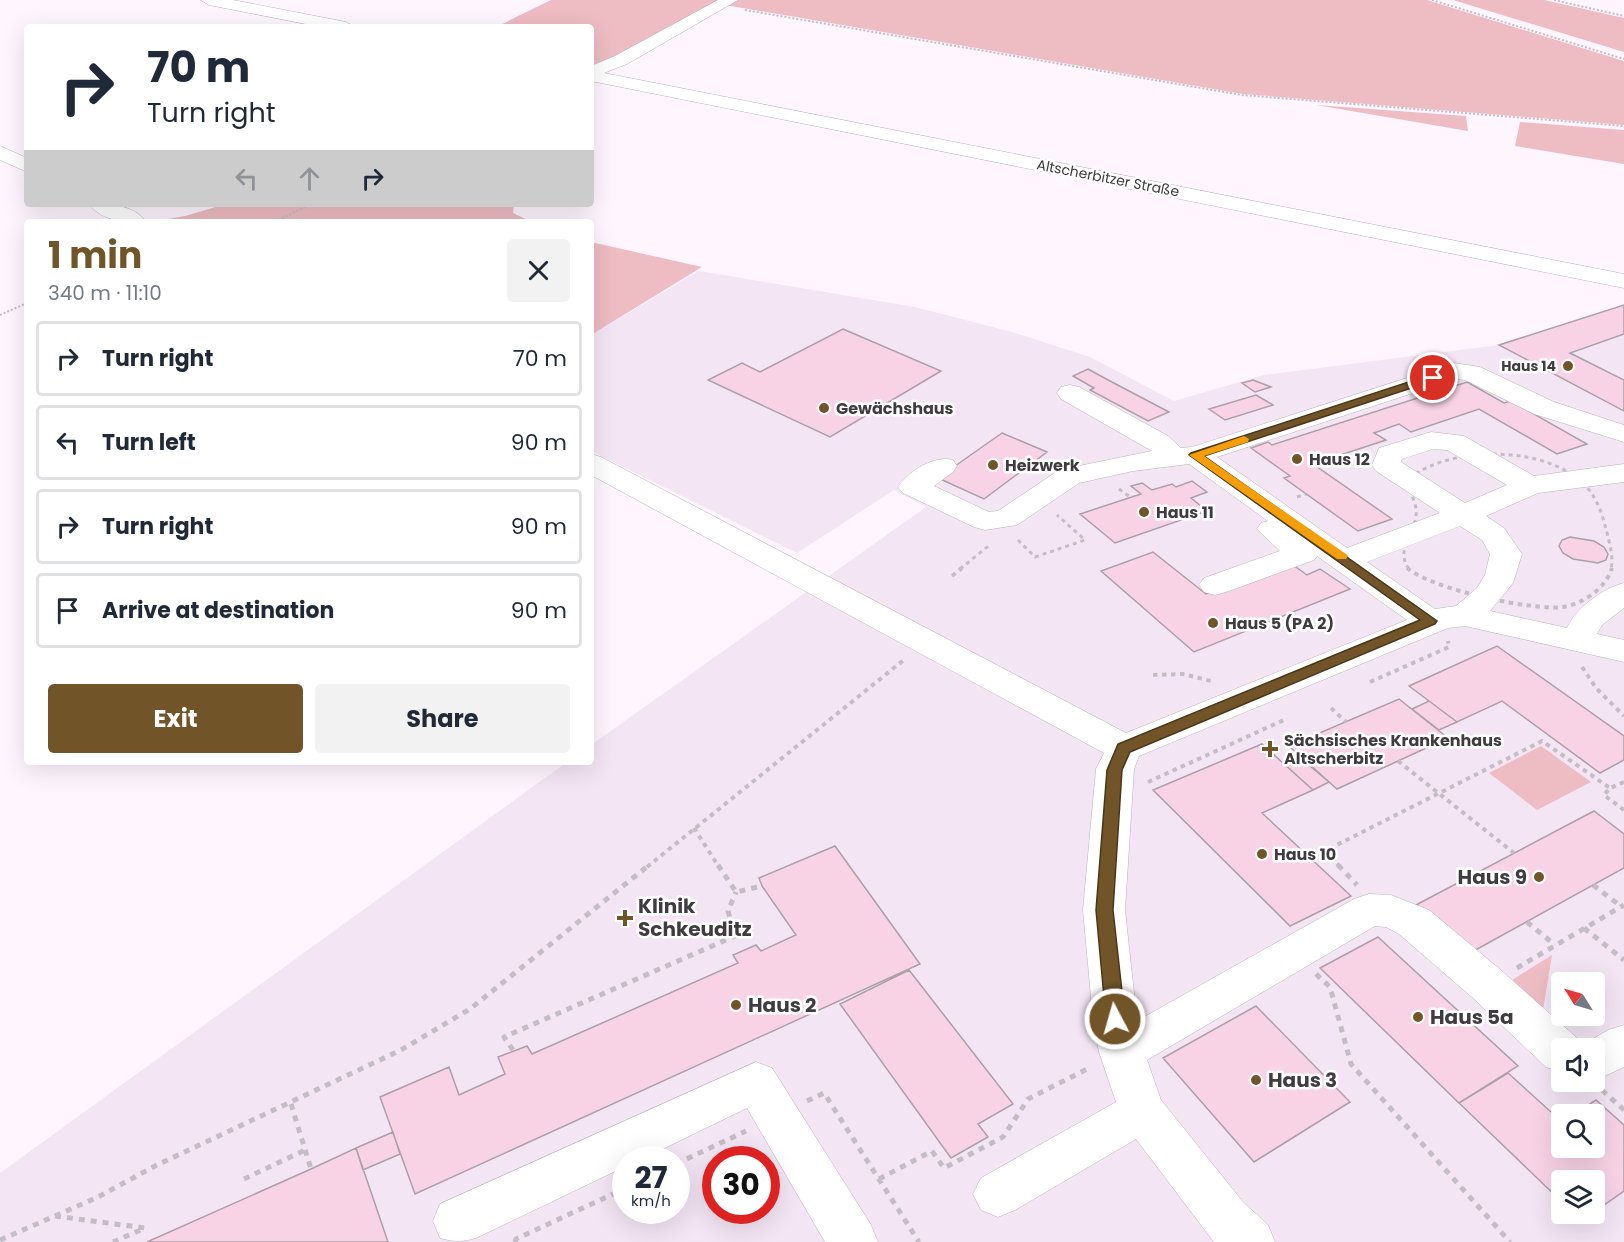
<!DOCTYPE html>
<html lang="en">
<head>
<meta charset="utf-8">
<style>
	:root { --surface:#fff; --page:#f2f2f3; --text:#1f2937; --muted:#747a83; --line:#e0e1e3; --accent:#715528 }
	body { margin:0; font-family:Poppins,sans-serif; background:var(--page); color:var(--text); height:100vh; display:flex; flex-direction:column; font-size:22px; white-space:nowrap }
	* { box-sizing:border-box; margin:0 }
	p { font-size:20px; color:var(--muted) }
	.icon { flex:none; width:33px; height:33px; fill:none; stroke:currentColor; stroke-width:2; stroke-linecap:round; stroke-linejoin:round }
	.map { position:relative; flex:1; overflow:hidden }
	.drawer { position:absolute; left:24px; top:219px; width:570px; height:546px; display:flex; flex-direction:column; background:var(--surface); border-radius:6px; box-shadow:0 6px 24px #0002 }
	.drawer>* { flex:none }
	.top-card { position:absolute; left:24px; top:24px; width:570px; height:183px; border-radius:6px; box-shadow:0 6px 24px #0002; background:#fff; color:var(--text); overflow:hidden }
	.needle { width:39px; rotate:307deg }
	.fabs { position:absolute; left:1551px; top:972px; display:grid; gap:12px }
	.fabs a { display:grid; place-items:center; width:54px; height:54px; border-radius:6px; background:var(--surface); box-shadow:0 6px 24px #0002; font-size:30px }
	.speed { position:absolute; left:612px; top:1146px; display:flex; gap:12px; font-size:30px; font-weight:700; text-align:center }
	.speed>* { display:grid; place-content:center; width:78px; height:78px; border-radius:50%; background:var(--surface); box-shadow:0 6px 24px #0002; line-height:1 }
	.speed small { font-size:15px; font-weight:400 }
	.speed .limit { border:9px solid #d22; background:#fff; color:#111 }
	.pin { position:absolute; display:grid; place-items:center; width:51px; height:51px; color:#fff; margin:-26px; border:3px solid #fff; border-radius:50%; box-shadow:0 2px 6px #0007 }
	.me { position:absolute; width:66px; margin:-33px; rotate:354deg; stroke-linejoin:round; filter:drop-shadow(0 0 4px #0008) }
	.turn { display:flex; align-items:center; gap:21px; height:126px; padding:0 24px; font-size:27px }
	.turn .icon { width:78px; height:78px; stroke-width:2.5 }
	.turn b { display:block; font-size:42px; line-height:51px }
	.lanes { display:flex; align-items:center; height:57px; padding:0 24px; background:#0003; justify-content:center; gap:30px; direction:ltr }
	.lanes .off { opacity:.35 }
	.round { display:grid; place-items:center; flex:none; width:63px; height:63px; border-radius:6px; background:var(--page) }
	.overview { display:flex; align-items:center; justify-content:space-between; height:102px; padding:0 24px }
	h1 { font-size:36px; font-weight:700; line-height:45px; color:var(--accent) }
	.cta { display:flex; gap:12px; margin-top:auto; padding:12px 24px }
	.cta a { flex:1; height:69px; border-radius:6px; background:var(--accent); color:#fff; font-size:24px; font-weight:700; line-height:69px; text-align:center }
	.cta a+a { background:var(--page); color:var(--text) }
	ul { padding:0; list-style:none }
	li { display:flex; align-items:center; gap:18px; height:75px; margin:0 12px 9px; padding:0 12px; border:3px solid var(--line); border-radius:6px }
	li div { flex:1 }
	li b { display:block; font-size:22px }
	li em { font-style:normal }
	.map>svg:first-child { display:block }
</style>
</head>
<body>
<div class="map">
<svg width="1624" height="1242" viewBox="0 0 1624 1242">
	<rect width="100%" height="100%" fill="#fef5fe"/>
	<path fill="#f4e5f5" fill-rule="evenodd" d="M699,271L915,307L1012,332L1090,357L1174,401L1264,375L1499,345L1624,305V1242H0V1173L567,762H591V745L926,507L894,490L797,553L591,451V335ZM1562,982H1594V1016H1562ZM1562,1048H1594V1082H1562ZM1562,1114H1594V1148H1562ZM626,1160H676V1210H626ZM716,1160H766V1210H716ZM1562,1180H1594V1214H1562Z"/>
	<path fill="#eebcc3" d="M551,0H721L604,63L591,67V27H496Z
		M735,0H1427L1624,61V125L1243,94L725,5Z
		M1453,0H1544L1624,18V52Z
		M1316,105L1466,116L1468,131Z
		M1520,122L1624,130V164L1515,146Z
		M226,204H514L513,213L532,222H168V219L185,216Z
		M591,242L702,267L591,335Z
		M1541,746L1591,782L1537,810L1489,773Z
		M1552,955L1541,1022L1501,987Z"/>
	<path fill="#f8d3e6" stroke="#aba0a5" stroke-width="1.5" d="M1624,305V334L1570,353L1624,380V411L1499,345Z
		M843,329L941,371L830,437L708,380L742,363L760,372Z
		M1088,369L1110,381L1169,412L1148,421L1090,390L1094,388L1073,376Z
		M1253,380L1271,387L1255,392L1242,383Z
		M1467,382L1504,403L1511,401L1587,444L1557,454L1479,409L1411,432L1399,424L1374,433L1386,440L1313,464L1392,519L1358,531L1284,478L1290,476L1251,448L1268,442L1272,445Z
		M1256,395L1273,405L1225,420L1209,409Z
		M1002,433L1047,452L984,499L938,478Z
		M1192,481L1207,492L1191,498L1207,511L1115,543L1080,514L1141,494L1131,486L1142,483L1152,490L1172,484L1176,487Z
		M1570,537L1594,541L1604,547L1608,554L1606,560L1598,563L1573,559L1563,553L1559,546L1562,540Z
		M1153,552L1206,594L1289,562L1307,575L1320,569L1350,589L1194,652L1101,571Z
		M1497,646L1624,736V760L1600,773L1502,701L1457,722L1409,686Z
		M1399,699L1448,738L1337,789L1289,746Z
		M1429,701L1457,722L1439,730L1412,709Z
		M1262,744L1313,790L1262,813L1351,896L1290,926L1153,790Z
		M1298,756L1329,782L1313,790L1283,763Z
		M1594,811L1624,834V868L1470,953L1416,905Z
		M835,846L920,964L415,1194L380,1097L449,1067L459,1095L505,1074L498,1057L527,1046L532,1054L738,963L733,955L756,945L761,951L796,935L762,886L759,878Z
		M1378,937L1518,1066L1459,1103L1320,968Z
		M909,970L1013,1104L978,1124L988,1137L951,1158L840,1004Z
		M1256,1006L1350,1102L1254,1162L1163,1058Z
		M1508,1073L1562,1122V1148H1594V1114H1575L1596,1100L1624,1125V1191L1594,1212V1180H1562V1202L1459,1103Z
		M393,1132L400,1154L363,1170L356,1148Z
		M356,1148L388,1242H147L311,1169Z"/>
	<g fill="none" stroke-linecap="round" stroke-linejoin="round">
		<defs>
			<path id="minor" d="M201,0H233L346,22L354,27H321L209,5Z
				M718,0H738L627,64L604,73L1624,274V288L591,81V66L615,56Z
				M0,146L27,158V172L0,160Z
				M89,204C108,204 134,204 146,222C127,222 102,222 89,204Z
				M1454,363L1480,367L1554,402L1624,425V442L1534,414L1465,380L1456,379L1217,457L1347,548L1440,513L1376,471L1372,465L1379,448L1431,432L1464,436L1534,476L1624,464V482L1538,493L1486,516L1504,528L1522,554L1513,583L1490,611L1567,628C1577,607 1602,589 1624,583V608L1602,625L1597,634L1624,640V662L1465,626L1448,628L1139,756L1134,769L1125,910L1137,1021L1354,899L1369,894L1391,895L1429,910L1503,972L1578,1039L1581,1046L1608,1030L1624,1025V1067L1594,1081V1048H1562V1072L1546,1067L1473,998L1399,934L1386,927L1375,926L1147,1060L1161,1100L1243,1202L1268,1225L1275,1242H1214L1136,1139L1015,1210L998,1217L981,1210L973,1194L981,1178L1116,1102L1099,1052L1093,1019L1083,910L1096,769L1104,753L591,475V454L601,457L1126,733L1407,620L1317,556L1314,560L1226,592L1215,595L1204,592L1199,585L1204,578L1280,551L1257,529L1261,523L1268,521L1189,464L1133,471L1079,483L1017,525L985,530L974,527L903,493L898,487C909,471 934,455 953,460L957,466L953,472L934,486L989,512L998,511L1059,470L1152,451L1061,399L1057,393L1061,387L1070,385L1079,387L1168,436L1181,448L1192,447ZM1433,449L1447,450L1507,485L1465,503L1401,462L1402,459ZM1460,526L1482,540L1490,554L1485,575L1477,588L1456,606L1435,609L1367,562Z
				M756,1062L772,1068L871,1225L878,1242H825L747,1108L640,1160H626V1166L476,1238C463,1242 453,1242 440,1238L433,1221L440,1204Z"/>
		</defs>
		<use href="#minor" stroke="#bbb2bb" stroke-width="1"/>
		<path stroke="#c5bdc5" stroke-width="2" stroke-dasharray="2 2" stroke-linecap="butt" d="M1432,0L1624,59
			M1554,0L1624,16
			M745,10L1242,95L1624,126
			M275,222L310,204
			M0,315L27,303"/>
		<path stroke="#c5bdc5" stroke-width="3" stroke-dasharray="4 4" stroke-linecap="butt" d="M1119,489L1130,497
			M1297,497L1306,494
			M1018,540L1035,557L1085,540L1057,515
			M960,569L991,544
			M1409,569C1395,550 1414,536 1416,516C1418,503 1408,492 1408,479C1451,445 1544,445 1584,484C1596,496 1602,513 1606,529C1609,542 1614,556 1611,569"/>
		<path stroke="#c5bdc5" stroke-width="4" stroke-dasharray="4.5 4.5" stroke-linecap="butt" d="M1407,568C1432,589 1531,611 1563,607C1583,604 1606,588 1612,568
			M952,576L962,568
			M1582,667L1596,688L1624,716
			M1153,675L1183,674L1215,682
			M1370,682L1449,647L1448,641
			M1331,708L1346,722
			M1398,761L1514,853
			M1148,782L1286,719
			M1624,782L1610,788L1604,795L1624,810
			M694,828L719,867
			M647,867L905,659
			M1340,867L1325,851L1542,741L1610,788"/>
		<path stroke="#c5bdc5" stroke-width="5" stroke-dasharray="6 6" stroke-linecap="butt" d="M718,865L736,892L762,886
			M1338,865L1357,885
			M1593,885L1622,907
			M1527,922L1555,945
			M1584,928L1624,960
			M1517,968L1624,905
			M1316,974L1330,987L1351,1064L1510,1242
			M513,1050L504,1037L735,936L728,911L736,892
			M1602,1090L1624,1110
			M807,1101L824,1093L919,1242
			M291,1104L311,1169
			M676,1164L746,1131
			M244,1179L305,1150
			M879,1179L932,1151L944,1168L1003,1137L1028,1099L1091,1067
			M55,1216L145,1228L113,1242
			M0,1240L96,1198L157,1165L401,1050L470,1009L649,865
			M515,1242L516,1239L626,1188"/>
		<use href="#minor" fill="#fff" fill-rule="evenodd"/>
	</g>
	<path fill="#715528" stroke="#49371a" stroke-width="1.5" d="M1433,374L1436,375V380L1204,456L1437,621L1435,624L1130,752L1122,770L1113,910L1125,1019L1122,1025L1115,1027L1109,1025L1106,1019L1096,910L1107,770L1118,744L1420,620L1189,455L1191,453Z"/>
	<path fill="#f59e0b" d="M1244,436L1249,439L1248,442L1204,456L1346,554L1348,556L1346,559H1337L1189,455Z"/>
	<g fill="#715528" stroke="#fff" stroke-width="2">
		<circle cx="1568" cy="366" r="6"/>
		<circle cx="824" cy="408" r="6"/>
		<circle cx="1297" cy="459" r="6"/>
		<circle cx="993" cy="465" r="6"/>
		<circle cx="1144" cy="512" r="6"/>
		<circle cx="1213" cy="623" r="6"/>
		<path d="M1267 740h6v6h6v6h-6v6h-6v-6h-6v-6h6z"/>
		<circle cx="1262" cy="854" r="6"/>
		<circle cx="1539" cy="877" r="6"/>
		<path d="M622 909h6v6h6v6h-6v6h-6v-6h-6v-6h6z"/>
		<circle cx="736" cy="1005" r="6"/>
		<circle cx="1418" cy="1017" r="6"/>
		<circle cx="1256" cy="1080" r="6"/>
	</g>
	<g text-anchor="middle" stroke-width="5" stroke-linejoin="round" paint-order="stroke">
		<g font-size="14" fill="#3f3b3f" stroke="#fff">
			<text transform="translate(1108 178) rotate(11)" y="5">Altscherbitzer Straße</text>
		</g>
		<g font-size="14" font-weight="bold" fill="#3f3b3f" stroke="#fff" text-anchor="end">
			<text x="1556" y="371">Haus 14</text>
		</g>
		<g font-size="16" font-weight="bold" fill="#3f3b3f" stroke="#fff" text-anchor="start">
			<text x="836" y="414">Gewächshaus</text>
			<text x="1309" y="465">Haus 12</text>
			<text x="1005" y="471">Heizwerk</text>
			<text x="1156" y="518">Haus 11</text>
			<text x="1225" y="629">Haus 5 (PA 2)</text>
			<text x="1284" y="746">Sächsisches Krankenhaus<tspan x="1284" dy="18">Altscherbitz</tspan></text>
			<text x="1274" y="860">Haus 10</text>
		</g>
		<g font-size="20" font-weight="bold" fill="#3f3b3f" stroke="#fff" text-anchor="start">
			<text x="1527" y="884" text-anchor="end">Haus 9</text>
			<text x="638" y="913">Klinik<tspan x="638" dy="23">Schkeuditz</tspan></text>
			<text x="748" y="1012">Haus 2</text>
			<text x="1430" y="1024">Haus 5a</text>
			<text x="1268" y="1087">Haus 3</text>
		</g>
	</g>
</svg>
<div class="fabs">
<a><svg class="needle" viewBox="-14 -14 28 28"><path d="M0-13l5 13h-10z" fill="#e53935"/><path d="M0 13l5-13h-10z" fill="#747a83"/></svg></a>
<a><svg class="icon" aria-label="sound" viewBox="0 0 24 24"><path d="M4 9h4l5-4v14l-5-4H4zM17 9q2 3 0 6"/></svg></a>
<a><svg class="icon" aria-label="search" viewBox="0 0 24 24"><circle cx="10" cy="10" r="6"/><path d="M15 15l6 6"/></svg></a>
<a><svg class="icon" aria-label="layers" viewBox="0 0 24 24"><path d="M12 4l9 5-9 5-9-5zM3 14l9 5 9-5"/></svg></a>
</div>
<div class="speed"><div>27<small>km/h</small></div><div class="limit">30</div></div>
<div class="pin" style="left:1433px;top:378px;background:#d93025"><svg class="icon" aria-label="arrive" viewBox="0 0 24 24"><path d="M6 21V4h12l-3 4 3 4H6"/></svg></div>
<svg class="me" style="left:1115px;top:1019px" viewBox="-20 -20 40 40"><circle r="17" fill="#715528" stroke="#fff" stroke-width="3"/><path d="M0-11L8 9 0 5-8 9z" fill="#fff"/></svg>
<div class="top-card">
<div class="turn"><svg class="icon" aria-label="right" viewBox="0 0 24 24"><path d="M7 20v-9h11M14 6l5 5-5 5"/></svg><div><b>70 m</b>Turn right</div></div>
<div class="lanes"><svg class="icon off" aria-label="left" viewBox="0 0 24 24"><path d="M17 20v-9H6M10 6l-5 5 5 5"/></svg><svg class="icon off" aria-label="ahead" viewBox="0 0 24 24"><path d="M12 20V5M6 11l6-6 6 6"/></svg><svg class="icon" aria-label="right" viewBox="0 0 24 24"><path d="M7 20v-9h11M14 6l5 5-5 5"/></svg></div>
</div>
<section class="drawer">
<div class="overview"><div><h1>1 min</h1><p>340 m · 11:10</p></div><a class="round"><svg class="icon" aria-label="close" viewBox="0 0 24 24"><path d="M6 6l12 12M18 6L6 18"/></svg></a></div>
<ul>
<li><svg class="icon" aria-label="right" viewBox="0 0 24 24"><path d="M7 20v-9h11M14 6l5 5-5 5"/></svg><div><b>Turn right</b></div><em>70 m</em></li>
<li><svg class="icon" aria-label="left" viewBox="0 0 24 24"><path d="M17 20v-9H6M10 6l-5 5 5 5"/></svg><div><b>Turn left</b></div><em>90 m</em></li>
<li><svg class="icon" aria-label="right" viewBox="0 0 24 24"><path d="M7 20v-9h11M14 6l5 5-5 5"/></svg><div><b>Turn right</b></div><em>90 m</em></li>
<li><svg class="icon" aria-label="arrive" viewBox="0 0 24 24"><path d="M6 21V4h12l-3 4 3 4H6"/></svg><div><b>Arrive at destination</b></div><em>90 m</em></li>
</ul>
<div class="cta"><a>Exit</a><a>Share</a></div>
</section>
</div>
</body>
</html>
